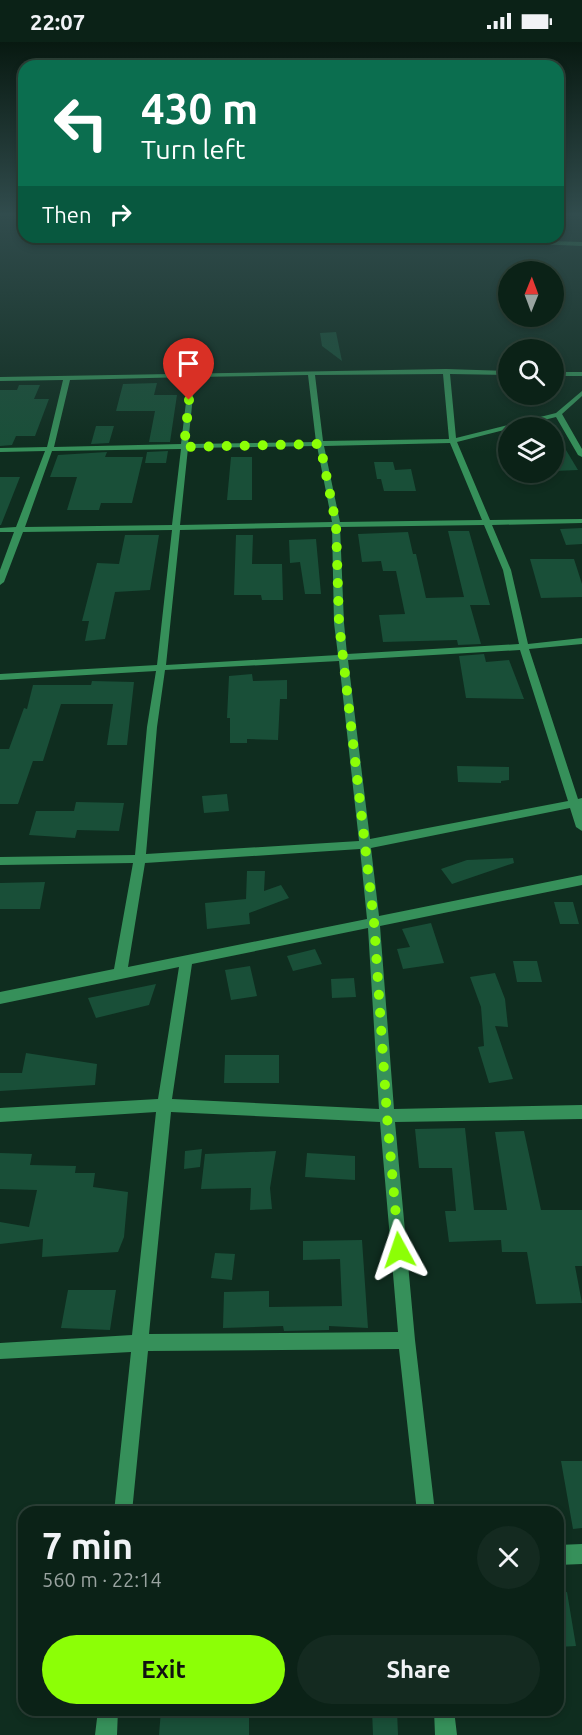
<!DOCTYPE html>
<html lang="en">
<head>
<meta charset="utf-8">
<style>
	:root { --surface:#0b2217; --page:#142a20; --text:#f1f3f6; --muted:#9aa4a1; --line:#2b3f36; --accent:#8cff06 }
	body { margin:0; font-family:Ubuntu,sans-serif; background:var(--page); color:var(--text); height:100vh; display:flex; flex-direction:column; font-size:22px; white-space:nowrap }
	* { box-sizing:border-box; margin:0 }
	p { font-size:20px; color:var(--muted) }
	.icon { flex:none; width:33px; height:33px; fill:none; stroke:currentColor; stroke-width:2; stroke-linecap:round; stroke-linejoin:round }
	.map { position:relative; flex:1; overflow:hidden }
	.sheet { position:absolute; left:18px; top:1464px; width:546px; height:210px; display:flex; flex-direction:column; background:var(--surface); border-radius:18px; box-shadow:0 3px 9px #0003,0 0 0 2px var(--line) }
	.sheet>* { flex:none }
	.banner { position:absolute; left:18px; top:18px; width:546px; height:183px; border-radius:18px; box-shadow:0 3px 9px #0003,0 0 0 2px var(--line); background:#0b6e4f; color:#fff; overflow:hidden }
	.needle { width:39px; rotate:1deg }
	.buttons { position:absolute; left:498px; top:219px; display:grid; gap:12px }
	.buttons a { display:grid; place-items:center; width:66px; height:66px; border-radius:50%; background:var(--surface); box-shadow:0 3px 9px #0003,0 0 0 2px var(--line); font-size:30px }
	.pin { position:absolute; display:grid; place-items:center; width:51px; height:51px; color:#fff; margin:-62px -26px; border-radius:50% 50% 50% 0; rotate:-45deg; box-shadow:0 0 6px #0007 }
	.pin .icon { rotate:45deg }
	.me { position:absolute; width:66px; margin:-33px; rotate:355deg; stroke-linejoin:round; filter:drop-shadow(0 0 4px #0008) }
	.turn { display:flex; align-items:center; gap:21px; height:126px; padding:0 24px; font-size:27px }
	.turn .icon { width:78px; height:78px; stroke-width:2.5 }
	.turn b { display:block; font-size:42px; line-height:51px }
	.then { display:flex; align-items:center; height:57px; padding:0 24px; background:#0003; gap:12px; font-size:22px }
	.round { display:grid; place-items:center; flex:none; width:63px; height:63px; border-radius:32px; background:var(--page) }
	.overview { display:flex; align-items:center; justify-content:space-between; height:102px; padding:0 24px }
	h1 { font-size:36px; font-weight:700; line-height:45px }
	.action { display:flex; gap:12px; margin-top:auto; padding:12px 24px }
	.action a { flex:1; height:69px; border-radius:36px; background:var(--accent); color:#111; font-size:24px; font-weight:700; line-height:69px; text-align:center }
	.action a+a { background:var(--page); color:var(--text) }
	.status { display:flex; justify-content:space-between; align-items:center; height:42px; padding:0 30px; background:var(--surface); direction:ltr }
	.status svg { height:16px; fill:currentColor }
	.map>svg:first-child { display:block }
</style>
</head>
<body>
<div class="status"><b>22:07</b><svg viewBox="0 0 49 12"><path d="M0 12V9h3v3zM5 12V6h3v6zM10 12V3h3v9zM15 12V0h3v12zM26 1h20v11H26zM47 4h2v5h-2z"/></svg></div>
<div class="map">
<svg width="582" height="1693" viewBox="0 0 582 1693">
	<rect width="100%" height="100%" fill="#0f2d1f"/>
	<path fill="#194f38" d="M336,290L342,319L322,304L320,291Z
		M157,341L154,353H177L170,400H149L155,369H116L123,342Z
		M19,343H40L34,357H49L35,394H16L12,403L0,404V348H17Z
		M96,384H114L109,401L91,402Z
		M554,408H566L578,428L554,429Z
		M168,409L166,421H145L147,410Z
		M107,410L105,415H143L132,461H101L99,468H67L77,435H50L58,413Z
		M231,415H252V458H227Z
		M374,420H393L395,428L411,427L416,449H384L381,437H377Z
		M0,435H20L1,483H0Z
		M582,486V502L566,503L560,487Z
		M448,489H469L490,563H470L481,602L458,603L457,598L383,600L379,573L405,572L396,529H383L381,519L362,520L358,492L408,490L413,512H416L426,556L464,555Z
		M125,493H159L150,548L115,550L105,597L85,599L89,579H82L97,521L119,522Z
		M236,493H253L252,522H282L283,558H262L261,553H234Z
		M316,497L321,552H305L300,520L290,521L289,498Z
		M530,517H574L582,542V555L541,556Z
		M484,612L486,620L509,618L524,657L466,656L459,614Z
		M252,632L253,639L287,638V657H280L278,698L247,697V701H230V676H227L229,634Z
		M92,639L134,640L127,703H107L113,662H61L43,719H33L18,762H0V707H9L24,666L27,667L33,643H91Z
		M457,724L509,725V738L501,739V741L458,740Z
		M227,752L229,769L204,771L202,754Z
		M76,760L124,761L119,789L77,788L75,796L29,793L36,769H74Z
		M513,816L514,821L452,842L441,827L467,818Z
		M247,829H265L264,849L281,843L289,856L249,871L250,882L207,887L205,861L246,857Z
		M45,840L40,867H0V841Z
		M554,860H573L579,882H560Z
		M431,881L444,921L403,927L397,907L410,905L402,887Z
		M315,907L322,922L293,929L287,914Z
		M513,919H537L542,940H517Z
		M250,924L257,954L231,958L225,928Z
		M495,931L505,957L508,985L495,984L513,1037L489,1041L478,1005L484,1004L481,965L470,935Z
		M354,936L356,955L332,956L331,937Z
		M156,942L149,963L96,976L88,956Z
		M26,1011L97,1022L95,1043L0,1049V1031H22Z
		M225,1013H279V1041H224Z
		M465,1086L474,1168H507L495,1090L524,1089L541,1168H582V1224H575L582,1261L536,1262L527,1210H502L501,1198L449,1200L445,1169H456L452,1126H419L415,1087Z
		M202,1107L200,1125L184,1127L185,1109Z
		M276,1109L270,1146L272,1167L250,1168L251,1146L201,1147L205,1112Z
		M0,1111L32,1112L30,1123L76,1124L75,1131H95L93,1145L128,1150L124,1195L118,1210L42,1215L43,1197L0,1202V1180L29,1185L37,1148L0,1147Z
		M307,1111L355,1114V1138L305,1135Z
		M362,1198L368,1286L329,1284V1288L284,1289L283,1284L223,1286L224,1250L269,1249V1265L342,1264L340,1217L303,1218V1199Z
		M215,1211L235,1212L232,1238L211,1236Z
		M68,1248H116L110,1288L61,1286Z
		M561,1419H582V1486L573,1487Z
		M567,1550L576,1604L558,1605V1551Z
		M161,1668H249V1693H159Z
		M372,1668H397L398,1693H373Z"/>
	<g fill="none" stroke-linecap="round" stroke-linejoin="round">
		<path fill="#36905a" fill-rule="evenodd" d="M415,195L582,200V204L418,197Z
			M446,327L508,329V333L450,332L456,396L556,371L582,349V354L562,372L582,407V415L578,413L556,375L457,400L490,478L582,477V481L492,483L511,528L528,602L582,596V602L529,607L578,757L582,756V789L576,785L570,766L371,806L379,874L582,833V843L380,884L394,1067L582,1063V1077L395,1080L415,1298L435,1470H417L399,1307L148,1309L132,1470H114L131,1310L0,1317V1301L132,1293L156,1070L0,1080V1066L158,1057L179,925L0,962V950L114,927L133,821L0,823V815L135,813L147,685L156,629L0,638V632L157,623L172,488L23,490L4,540L0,543V528L14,490H0V486L16,485L45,409L0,410V406L47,405L63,338L0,339V335ZM443,332L449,397L323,399L315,333ZM308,333L316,400L188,402L195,335ZM189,335L181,402L54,405L70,338ZM450,401L482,478L340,480L324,404ZM317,404L332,480L180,483L188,406ZM181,407L172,483L25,485L52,409ZM484,483L503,528L519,602L347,612L344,581L340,485ZM332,485L334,581L338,613L166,623L180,488ZM520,608L568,759L370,797L348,618ZM339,619L359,799L146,812L157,685L165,628ZM360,807L367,877L128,925L145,821ZM368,886L379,1067L172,1057L192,922ZM171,1070L380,1080L398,1290L149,1292Z
			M554,330H582V334H554Z
			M582,1502V1522L558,1523V1503Z
			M98,1668H118L117,1693H95Z
			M434,1668H454L457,1693H435Z"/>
	</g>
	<linearGradient id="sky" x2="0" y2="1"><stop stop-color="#081911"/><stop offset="0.42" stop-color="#314c4d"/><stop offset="1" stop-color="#314c4d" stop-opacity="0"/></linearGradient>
	<rect width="582" height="410" fill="url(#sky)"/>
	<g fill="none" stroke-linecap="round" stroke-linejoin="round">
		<path stroke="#8cff06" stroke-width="10" stroke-dasharray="0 18" d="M189,358L184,405L320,402L336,482L339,581L374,880L387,1074L399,1208"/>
	</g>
</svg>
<div class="buttons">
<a><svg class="needle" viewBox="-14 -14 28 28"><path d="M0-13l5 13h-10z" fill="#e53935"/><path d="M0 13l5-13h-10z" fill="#9aa4a1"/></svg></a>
<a><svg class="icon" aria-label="search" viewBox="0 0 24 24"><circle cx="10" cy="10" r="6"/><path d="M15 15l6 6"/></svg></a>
<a><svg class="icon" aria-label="layers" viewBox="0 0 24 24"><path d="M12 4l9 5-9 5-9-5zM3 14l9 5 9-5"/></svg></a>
</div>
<div class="pin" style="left:189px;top:358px;background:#d93025"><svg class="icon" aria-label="arrive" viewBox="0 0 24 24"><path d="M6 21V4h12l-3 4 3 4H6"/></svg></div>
<svg class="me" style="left:399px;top:1208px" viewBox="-20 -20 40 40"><path d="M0-17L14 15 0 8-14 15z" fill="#8cff06" stroke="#fff" stroke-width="4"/></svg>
<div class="banner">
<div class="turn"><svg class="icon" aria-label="left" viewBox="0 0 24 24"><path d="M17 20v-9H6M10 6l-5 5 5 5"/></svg><div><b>430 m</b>Turn left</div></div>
<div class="then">Then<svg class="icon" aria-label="right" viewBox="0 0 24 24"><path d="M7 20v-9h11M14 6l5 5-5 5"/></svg></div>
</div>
<section class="sheet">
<div class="overview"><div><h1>7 min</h1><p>560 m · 22:14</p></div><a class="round"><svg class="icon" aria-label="close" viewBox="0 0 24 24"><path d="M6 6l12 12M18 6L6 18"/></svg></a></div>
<div class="action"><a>Exit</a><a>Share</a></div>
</section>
</div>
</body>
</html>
